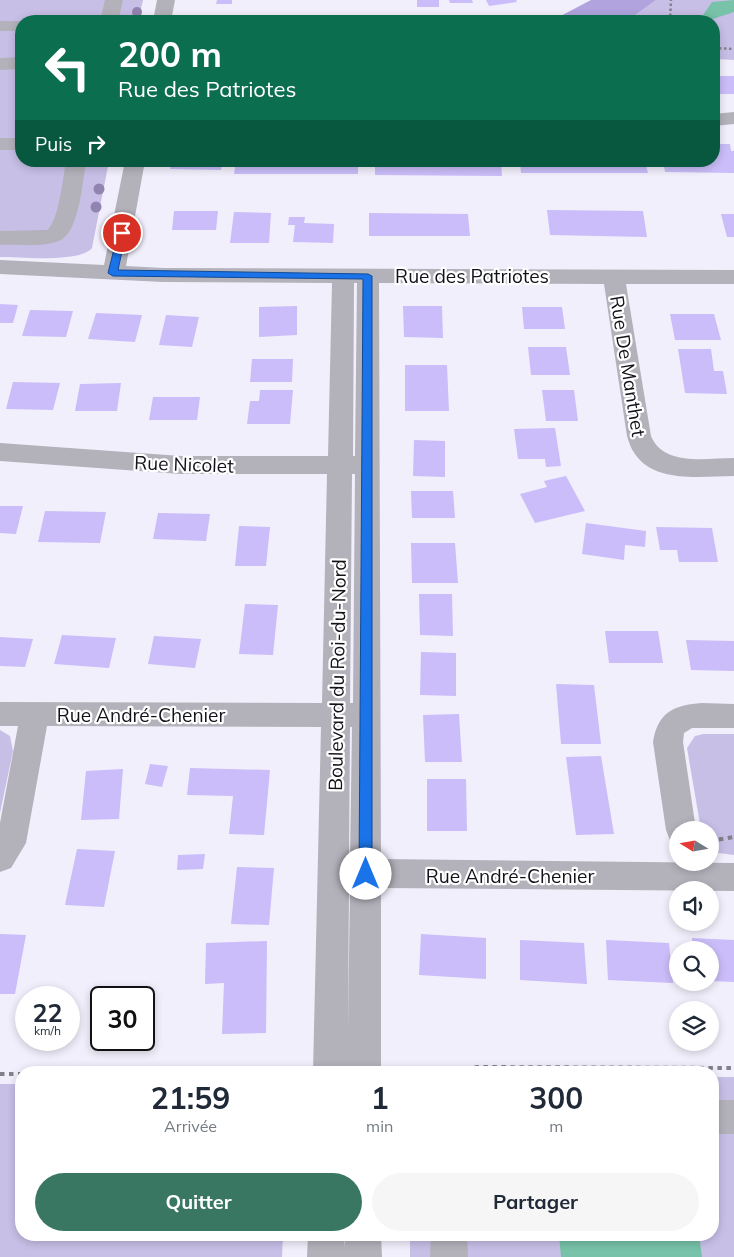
<!DOCTYPE html>
<html lang="fr">
<head>
<meta charset="utf-8">
<style>
	:root { --surface:#fff; --page:#f6f6f7; --text:#1f2937; --muted:#747a83; --accent:#397763 }
	body { margin:0; font-family:Mulish,sans-serif; background:var(--page); color:var(--text); height:100vh; display:flex; flex-direction:column; font-size:19px; white-space:nowrap }
	* { box-sizing:border-box; margin:0 }
	p { font-size:16px; color:var(--muted) }
	.icon { flex:none; width:28px; height:28px; fill:none; stroke:currentColor; stroke-width:2; stroke-linecap:round; stroke-linejoin:round }
	.map { position:relative; flex:1; overflow:hidden }
	.drawer { position:absolute; left:15px; top:1066px; width:704px; height:175px; display:flex; flex-direction:column; background:var(--surface); border-radius:20px; box-shadow:0 2px 8px #0003 }
	.drawer>* { flex:none }
	.banner { position:absolute; left:15px; top:15px; width:705px; height:152px; border-radius:20px; box-shadow:0 2px 8px #0003; background:#0b6e4f; color:#fff; overflow:hidden }
	.needle { width:32px; rotate:281deg }
	.tools { position:absolute; left:669px; top:821px; display:grid; gap:10px }
	.tools a { display:grid; place-items:center; width:50px; height:50px; border-radius:50%; background:var(--surface); box-shadow:0 2px 8px #0003; font-size:25px }
	.speed { position:absolute; left:15px; top:986px; display:flex; gap:10px; font-size:25px; font-weight:700; text-align:center }
	.speed>* { display:grid; place-content:center; width:65px; height:65px; border-radius:50%; background:var(--surface); box-shadow:0 2px 8px #0003; line-height:1 }
	.speed small { font-size:12px; font-weight:400 }
	.speed .limit { border:2px solid #111; border-radius:8px; background:#fff; color:#111 }
	.pin { position:absolute; display:grid; place-items:center; width:42px; height:42px; color:#fff; margin:-21px; border:2px solid #fff; border-radius:50%; box-shadow:0 1px 5px #0007 }
	.me { position:absolute; width:55px; margin:-28px; rotate:0deg; stroke-linejoin:round; filter:drop-shadow(0 0 4px #0008) }
	.turn { display:flex; align-items:center; gap:18px; height:105px; padding:0 20px; font-size:22px }
	.turn .icon { width:65px; height:65px; stroke-width:2.5 }
	.turn b { display:block; font-size:35px; line-height:42px }
	.then { display:flex; align-items:center; height:48px; padding:0 20px; background:#0003; gap:10px; font-size:19px }
	.eta { display:flex; justify-content:space-evenly; align-items:center; height:85px; text-align:center }
	.eta b { font-size:30px; font-weight:700; line-height:35px }
	.cta { display:flex; gap:10px; margin-top:auto; padding:10px 20px }
	.cta a { flex:1; height:58px; border-radius:30px; background:var(--accent); color:#fff; font-size:20px; font-weight:700; line-height:58px; text-align:center }
	.cta a+a { background:var(--page); color:var(--text) }
	.map>svg:first-child { display:block }
</style>
</head>
<body>
<div class="map">
<svg width="734" height="1257" viewBox="0 0 734 1257">
	<rect width="100%" height="100%" fill="#f2effc"/>
	<path fill="#c8bfe7" d="M0,0H143L138,21H21V161H109L92,248C80,263 20,257 0,257Z
		M656,0H734V60L714,59V21H627Z
		M0,730L10,736L13,751L0,813Z
		M703,734H734V855L711,852L710,830H701L687,748L695,736Z
		M713,1077H734V1257H410V1235H712Z
		M0,1084H21V1235H283L282,1257H0Z"/>
	<path fill="#b1a3de" d="M591,0H656L627,21H496H551Z"/>
	<path fill="#77c2a8" d="M734,0V12L713,19L703,15L712,2Z
		M559,1235H699L702,1257H561Z"/>
	<path fill="#cabdf9" d="M217,0H232V4H216Z
		M417,0H439V7H417Z
		M449,0H472L473,3H450Z
		M486,0H516L517,2L489,6Z
		M714,76H734V94H714Z
		M714,144H730L731,151H734V173L665,172L663,161H714Z
		M172,161H222L221,170L170,169Z
		M236,161H358V174H234Z
		M375,161H501L502,176L375,175Z
		M520,161H645L648,173H521Z
		M547,210L643,211L647,237L550,235Z
		M174,211H218L216,230H172Z
		M234,212L271,213L269,243H230Z
		M369,213L468,214L470,236H369Z
		M721,214H734V237H727Z
		M289,217H305L304,223L334,224L333,243L293,242L295,225H288Z
		M0,304L18,305L13,323H0Z
		M297,306V335L259,337V307Z
		M403,306H442L443,338L404,337Z
		M522,307H562L565,329H524Z
		M30,310L73,311L66,337L22,336Z
		M96,313L142,315L135,342L88,339Z
		M670,314H714L721,340H675Z
		M166,315L199,317L192,347L159,345Z
		M528,347H566L570,375H531Z
		M678,349H711L714,371H723L727,394L685,393Z
		M252,359H293L292,382H250Z
		M405,365H447L449,411H405Z
		M13,382L60,383L53,410L6,409Z
		M121,383L117,411H75L80,384Z
		M260,390H293L290,424H247L250,401H259Z
		M542,390H574L578,421H546Z
		M153,397H200L197,420H149Z
		M555,428L561,466L546,467L545,459H518L514,429Z
		M414,440L445,441V477L413,476Z
		M566,476L585,511L535,523L520,494L547,487L544,481Z
		M411,491H453L455,518H412Z
		M0,506H23L16,534L0,533Z
		M45,511L106,512L100,543L38,542Z
		M158,513L210,514L206,541L153,539Z
		M586,523L646,531L645,547L625,545L624,560L582,554Z
		M239,526L270,527L266,566H235Z
		M656,527L712,528L718,562H679L677,550H660Z
		M411,543H455L458,583H412Z
		M419,594H452L453,636L420,635Z
		M245,604L278,605L273,655L239,654Z
		M605,631H658L663,663H609Z
		M62,635L116,638L109,668L54,664Z
		M154,636L201,639L195,668L148,664Z
		M0,637L33,639L25,667L0,666Z
		M686,640L734,641V671L691,670Z
		M421,652L456,653V696L420,695Z
		M556,684L594,685L601,744H561Z
		M459,714L462,762H425L423,715Z
		M601,756L614,834L576,835L566,757Z
		M150,764L168,766L162,787L145,784Z
		M190,768L270,770L264,835L229,834L233,796L187,795Z
		M123,769L119,819L81,820L86,771Z
		M427,779H466L467,831H427Z
		M77,849L115,851L104,907L65,905Z
		M205,854L203,869L177,870L178,855Z
		M237,867L274,868L269,925L231,924Z
		M0,934L26,935L15,994H0Z
		M421,934L486,938V979L419,975Z
		M692,938L734,940V982L710,981V950H693Z
		M520,940L584,943L587,984L520,980Z
		M606,940L669,943L673,983L608,980Z
		M267,941L266,1033L222,1034L224,983L205,984L206,943Z"/>
	<g fill="none" stroke-linecap="round" stroke-linejoin="round">
		<path stroke="#82808a" stroke-width="2.5" stroke-dasharray="2.5 2.5" stroke-linecap="butt" d="M670,21L671,0
			M714,48L734,49"/>
		<path stroke="#82808a" stroke-width="4" stroke-dasharray="4.5 4.5" stroke-linecap="butt" d="M710,841L734,837
			M457,1072L477,1067L734,1068
			M0,1074H21"/>
		<path fill="#b3b1ba" fill-rule="evenodd" d="M105,0H123L118,21H100Z
			M157,0H175L171,21H153Z
			M0,21H24H21V31H0Z
			M21,57V69L0,70V58Z
			M734,112V124L714,126V114Z
			M0,138H21V150H0Z
			M66,161H86C83,180 79,231 61,240C44,248 18,244 0,245V231L47,230C59,221 63,177 66,161Z
			M125,161H145L126,266L163,268L734,270V284H626L651,436C664,467 707,458 734,458V476C703,476 655,484 635,454C631,449 629,442 627,436L604,284L379,283L381,859L734,863V891L381,888V1072H313L321,727L47,726L26,843L11,868L0,872V823L18,726H0V702L322,703L327,474H181L0,461V443L181,456H328L332,283L163,282L0,274V260L104,265ZM354,283H357L355,456H353ZM352,474H355L353,703H350ZM350,727H352L350,859H349ZM349,887H350L348,1031Z
			M702,703L734,704V728H692L684,733L683,742L696,830H678V842L670,840L666,830L653,742C658,712 674,705 702,703Z
			M712,1100H734V1134H712Z
			M308,1235H344V1248L345,1235H381L382,1257H307Z
			M431,1235H467L468,1257H430Z"/>
	</g>
	<g fill="#9284b0">
		<circle cx="137" cy="12" r="5"/>
		<circle cx="99" cy="189" r="5.5"/>
		<circle cx="96" cy="207" r="5.5"/>
	</g>
	<path fill="#1a73e8" stroke="#114b97" d="M122,230L126,233L118,270L368,274L372,276V874L370,878L366,880L361,878L359,874L363,279L113,276L108,273L118,233Z"/>
	<g text-anchor="middle" stroke-width="4.5" stroke-linejoin="round" paint-order="stroke">
		<g font-size="19" fill="#131119" stroke="#fff">
			<text x="472" y="283">Rue des Patriotes</text>
			<text transform="translate(628 366) rotate(81)" y="7">Rue De Manthet</text>
			<text transform="translate(184 464) rotate(2)" y="7">Rue Nicolet</text>
			<text transform="translate(337 675) rotate(-89)" y="7">Boulevard du Roi-du-Nord</text>
			<text x="141" y="722">Rue André-Chenier</text>
			<text x="510" y="883">Rue André-Chenier</text>
		</g>
	</g>
</svg>
<div class="tools">
<a><svg class="needle" viewBox="-14 -14 28 28"><path d="M0-13l5 13h-10z" fill="#e53935"/><path d="M0 13l5-13h-10z" fill="#747a83"/></svg></a>
<a><svg class="icon" aria-label="sound" viewBox="0 0 24 24"><path d="M4 9h4l5-4v14l-5-4H4zM17 9q2 3 0 6"/></svg></a>
<a><svg class="icon" aria-label="search" viewBox="0 0 24 24"><circle cx="10" cy="10" r="6"/><path d="M15 15l6 6"/></svg></a>
<a><svg class="icon" aria-label="layers" viewBox="0 0 24 24"><path d="M12 4l9 5-9 5-9-5zM3 14l9 5 9-5"/></svg></a>
</div>
<div class="speed"><div>22<small>km/h</small></div><div class="limit">30</div></div>
<div class="pin" style="left:122px;top:233px;background:#d93025"><svg class="icon" aria-label="arrive" viewBox="0 0 24 24"><path d="M6 21V4h12l-3 4 3 4H6"/></svg></div>
<svg class="me" style="left:366px;top:874px" viewBox="-20 -20 40 40"><circle r="19" fill="#fff"/><path d="M0-13L10 11 0 6-10 11z" fill="#1a73e8"/></svg>
<div class="banner">
<div class="turn"><svg class="icon" aria-label="left" viewBox="0 0 24 24"><path d="M17 20v-9H6M10 6l-5 5 5 5"/></svg><div><b>200 m</b>Rue des Patriotes</div></div>
<div class="then">Puis<svg class="icon" aria-label="right" viewBox="0 0 24 24"><path d="M7 20v-9h11M14 6l5 5-5 5"/></svg></div>
</div>
<section class="drawer">
<div class="eta">
<div><b>21:59</b><p>Arrivée</p></div>
<div><b>1</b><p>min</p></div>
<div><b>300</b><p>m</p></div>
</div>
<div class="cta"><a>Quitter</a><a>Partager</a></div>
</section>
</div>
</body>
</html>
